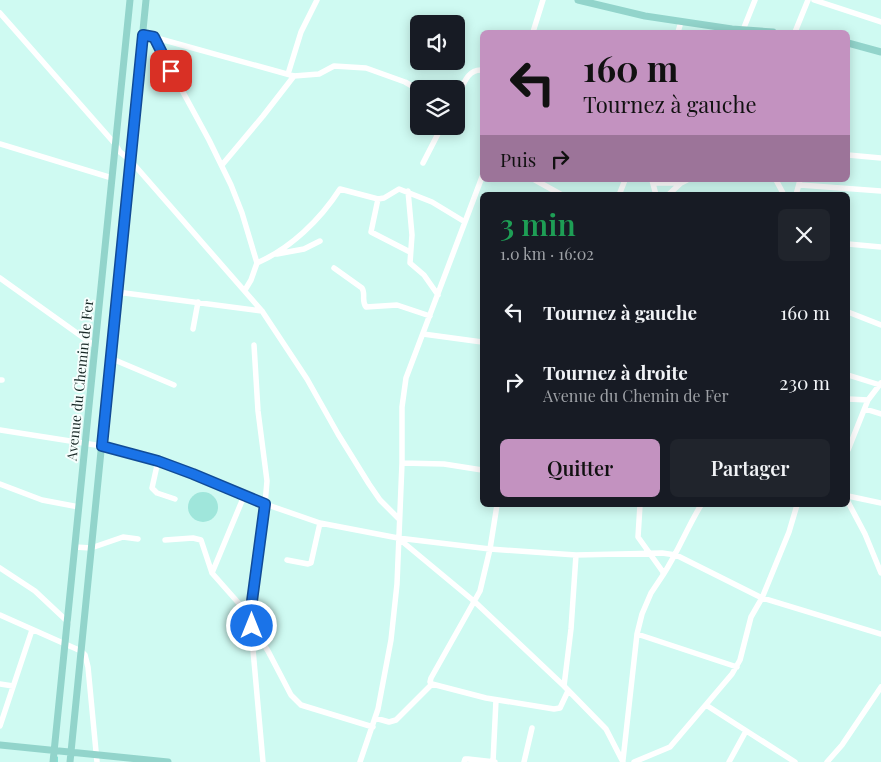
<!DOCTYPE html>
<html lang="fr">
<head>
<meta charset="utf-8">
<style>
	:root { --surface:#171b24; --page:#20242c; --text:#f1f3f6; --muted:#9ea1a6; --accent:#c392c0 }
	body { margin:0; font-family:"Playfair Display",serif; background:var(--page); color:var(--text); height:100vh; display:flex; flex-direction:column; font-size:19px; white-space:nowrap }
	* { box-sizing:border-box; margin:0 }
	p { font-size:16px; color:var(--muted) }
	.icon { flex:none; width:28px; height:28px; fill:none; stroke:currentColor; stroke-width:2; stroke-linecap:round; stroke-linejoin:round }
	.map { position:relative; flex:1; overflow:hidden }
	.drawer { position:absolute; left:480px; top:192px; width:370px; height:315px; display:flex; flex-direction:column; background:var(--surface); border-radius:8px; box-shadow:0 2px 12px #0003 }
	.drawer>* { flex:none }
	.guide { position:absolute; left:480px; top:30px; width:370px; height:152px; border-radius:8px; box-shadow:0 2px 12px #0003; background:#c392c0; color:#111; overflow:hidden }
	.buttons { position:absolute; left:410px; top:15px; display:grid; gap:10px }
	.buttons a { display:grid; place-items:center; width:55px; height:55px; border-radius:8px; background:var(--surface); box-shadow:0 2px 12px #0003; font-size:25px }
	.pin { position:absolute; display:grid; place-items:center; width:42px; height:42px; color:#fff; margin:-21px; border-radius:10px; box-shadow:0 2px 8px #0006 }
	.me { position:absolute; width:55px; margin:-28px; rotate:0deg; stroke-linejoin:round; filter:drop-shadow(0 0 4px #0008) }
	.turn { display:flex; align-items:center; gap:18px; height:105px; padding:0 20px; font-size:22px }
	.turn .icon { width:65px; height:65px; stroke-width:2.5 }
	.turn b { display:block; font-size:35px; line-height:42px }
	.then { display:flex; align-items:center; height:48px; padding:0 20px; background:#0003; gap:10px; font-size:19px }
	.round { display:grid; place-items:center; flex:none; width:52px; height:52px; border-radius:8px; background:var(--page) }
	.summary { display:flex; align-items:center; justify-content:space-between; height:85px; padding:0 20px }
	h1 { font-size:30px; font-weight:600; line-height:38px; color:#1e9e55 }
	.button { display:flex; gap:10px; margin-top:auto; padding:10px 20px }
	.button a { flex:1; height:58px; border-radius:8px; background:var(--accent); color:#111; font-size:20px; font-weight:600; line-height:58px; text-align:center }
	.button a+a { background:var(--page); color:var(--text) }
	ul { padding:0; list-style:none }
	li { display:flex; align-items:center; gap:15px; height:70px; padding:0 20px }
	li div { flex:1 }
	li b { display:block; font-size:19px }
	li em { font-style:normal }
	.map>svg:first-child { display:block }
</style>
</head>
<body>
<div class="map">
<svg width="881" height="762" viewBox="0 0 881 762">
	<rect width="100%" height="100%" fill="#cffaf2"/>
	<path fill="#9fe6db" d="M188 507a15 15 0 1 1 30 0a15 15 0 1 1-30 0Z"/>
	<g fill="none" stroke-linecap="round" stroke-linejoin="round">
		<path stroke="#3bc8b7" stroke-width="1" d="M57,762V757"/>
		<path stroke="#fff" stroke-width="5.5" d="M814,0L881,22
			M0,13L116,145L120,152L130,160L262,311L307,379L338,434L369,484L380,500L399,519
			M743,30L755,0
			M533,32L543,0
			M678,32L681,22
			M795,32L808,0
			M143,35L153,37L209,140L231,185L242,213L257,263L251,280L245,290
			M153,37L294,76L319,74L334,66L366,68L405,82L419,90
			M288,74L301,32L317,0
			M456,100C463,87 466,69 482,70
			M0,144L112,178
			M848,155L881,158
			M423,163L442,126
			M222,165L263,116L294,76
			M535,180L562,195
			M652,180L656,195
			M776,180L784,195
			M653,183H681
			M800,185L881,191
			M408,191L412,235L410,263L424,275L438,295
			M619,195L625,180
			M668,195L681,183L687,180
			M796,195L800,180
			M378,199L371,232L410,252
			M848,244L881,247
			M277,254L304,249L320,241
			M257,263C291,248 320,220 340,189L378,199L384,198L399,189L432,202L465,222
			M334,268L362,288C366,294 361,301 366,307L397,305L430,316
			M0,278L95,346
			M117,292L262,311
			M848,312L881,325
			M193,329L198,302
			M423,334L482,342
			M254,345L258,411L267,481L265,504L250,616L263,762
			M110,358L174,385
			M848,375L880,385
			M0,380H2
			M848,399L868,400L881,383
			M865,409L881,414
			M0,430L102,446L158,461L193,473L265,504L320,523L398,538L490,549L576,555L662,553L676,555L762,598L881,634
			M848,450L868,400
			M158,461L152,488L157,493L175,499
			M402,463L444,464L482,470
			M0,484L42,500L79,507
			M848,496L881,503
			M848,502L865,534L881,573
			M497,505L490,549L480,591L431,678L430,682L432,684L486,698L554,709L560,708L568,691
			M398,538L475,602L564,686L606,729L623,762
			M165,540L193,538L201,540L212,573L250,616
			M75,547L91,548L123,537L138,539
			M287,560L308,564L311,563L320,523
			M0,568L35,591L68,622
			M212,573L244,496
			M663,575C678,552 687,528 701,505
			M0,615L81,651L85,655L88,667L97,762
			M253,628L268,651L291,695L301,705L373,727
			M637,634L737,667
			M0,684L13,686
			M564,686L571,629L576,555
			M706,705L795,762
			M375,718L389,722L396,720L432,684
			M0,726L32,630
			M623,760L637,634L642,614L651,593L663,575V572L638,537L640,505
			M360,762L378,709L391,640L397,584L402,463V407L406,378L482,177
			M464,762L465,759H468L495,762
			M493,762L496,700
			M524,762L532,728
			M634,762L670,747L732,674L740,660L751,617L762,598L789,532L797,505
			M729,762L746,731
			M827,762L842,745L881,687"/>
		<path stroke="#92d4cb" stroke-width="7" d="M578,0L645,16L732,29L773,32
			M848,43L881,52
			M0,745L168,762
			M53,762L130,0
			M70,762L146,0"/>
	</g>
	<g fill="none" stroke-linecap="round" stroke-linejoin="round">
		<defs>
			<path id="route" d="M171,71L154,37L143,35L102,446L158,461L193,474L265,504L250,616L252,626"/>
		</defs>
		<use href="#route" stroke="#114b97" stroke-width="12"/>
		<use href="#route" stroke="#1a73e8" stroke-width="9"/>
	</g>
	<g text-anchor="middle" stroke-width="4" stroke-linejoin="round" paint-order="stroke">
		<g font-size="14" fill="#182826" stroke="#f6fefd">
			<text transform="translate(80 380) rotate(-84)" y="5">Avenue du Chemin de Fer</text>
		</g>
	</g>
</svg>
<div class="buttons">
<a><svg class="icon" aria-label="sound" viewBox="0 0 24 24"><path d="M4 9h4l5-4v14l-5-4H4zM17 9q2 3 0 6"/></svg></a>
<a><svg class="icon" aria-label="layers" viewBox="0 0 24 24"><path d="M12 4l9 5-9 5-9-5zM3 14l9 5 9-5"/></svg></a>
</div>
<div class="pin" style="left:171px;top:71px;background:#d93025"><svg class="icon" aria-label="arrive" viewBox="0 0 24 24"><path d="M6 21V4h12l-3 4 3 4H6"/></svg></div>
<svg class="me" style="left:252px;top:626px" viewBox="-20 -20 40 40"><circle r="17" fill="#1a73e8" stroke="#fff" stroke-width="3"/><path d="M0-11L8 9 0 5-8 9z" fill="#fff"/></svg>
<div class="guide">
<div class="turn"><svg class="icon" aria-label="left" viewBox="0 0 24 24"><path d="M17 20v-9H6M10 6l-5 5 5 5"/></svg><div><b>160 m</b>Tournez à gauche</div></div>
<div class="then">Puis<svg class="icon" aria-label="right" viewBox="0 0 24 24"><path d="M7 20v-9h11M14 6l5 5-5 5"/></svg></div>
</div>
<section class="drawer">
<div class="summary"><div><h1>3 min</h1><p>1.0 km · 16:02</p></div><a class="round"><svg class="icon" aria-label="close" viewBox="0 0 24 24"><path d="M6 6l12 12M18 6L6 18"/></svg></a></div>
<ul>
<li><svg class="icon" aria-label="left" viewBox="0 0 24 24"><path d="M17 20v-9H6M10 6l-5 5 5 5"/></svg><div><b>Tournez à gauche</b></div><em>160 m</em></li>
<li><svg class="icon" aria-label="right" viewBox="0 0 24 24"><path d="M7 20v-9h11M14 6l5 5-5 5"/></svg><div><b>Tournez à droite</b><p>Avenue du Chemin de Fer</p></div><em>230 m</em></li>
</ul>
<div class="button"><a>Quitter</a><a>Partager</a></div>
</section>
</div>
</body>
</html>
